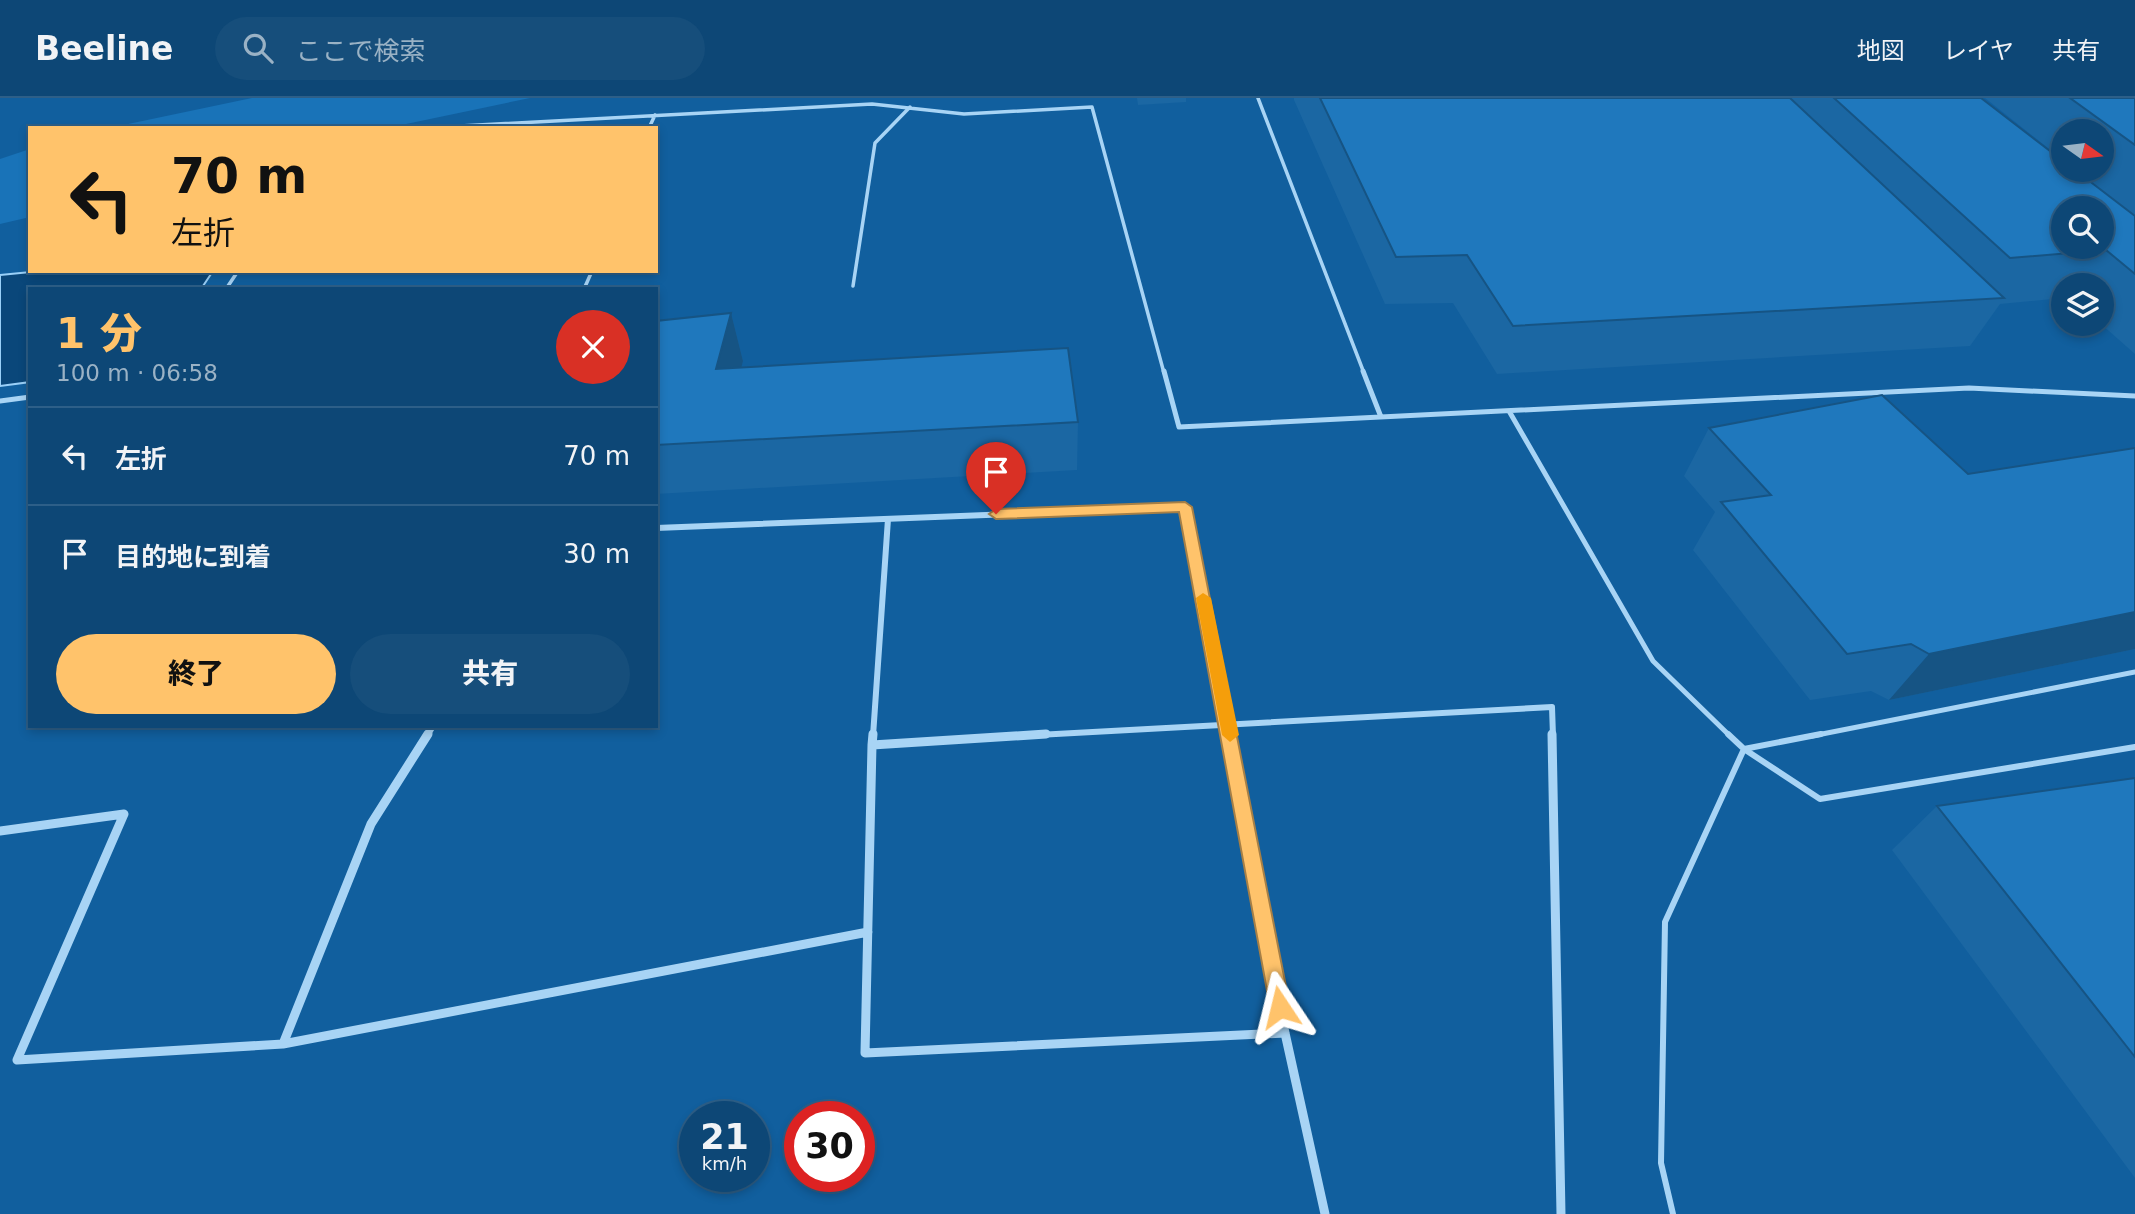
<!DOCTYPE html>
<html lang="ja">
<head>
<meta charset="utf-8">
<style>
	:root { --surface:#0d4776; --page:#164e7b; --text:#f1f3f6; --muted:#9ab2c5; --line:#2d5f88; --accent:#ffc36b }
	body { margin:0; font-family:"DejaVu Sans","Noto Sans JP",sans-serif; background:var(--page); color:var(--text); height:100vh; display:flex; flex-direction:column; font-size:26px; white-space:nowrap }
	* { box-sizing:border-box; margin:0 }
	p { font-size:23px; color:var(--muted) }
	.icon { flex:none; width:38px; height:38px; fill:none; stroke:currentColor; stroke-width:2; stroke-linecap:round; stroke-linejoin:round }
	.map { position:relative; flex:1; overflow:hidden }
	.details { position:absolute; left:28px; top:189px; width:630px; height:441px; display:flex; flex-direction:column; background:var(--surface); border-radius:0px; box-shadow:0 4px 10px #0003,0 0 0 2px var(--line) }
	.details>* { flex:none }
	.banner { position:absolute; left:28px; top:28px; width:630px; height:147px; border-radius:0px; box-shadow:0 4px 10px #0003,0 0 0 2px var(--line); background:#ffc36b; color:#111; overflow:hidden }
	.needle { width:46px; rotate:104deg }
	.fabs { position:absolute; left:2051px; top:21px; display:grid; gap:14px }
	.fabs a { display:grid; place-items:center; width:63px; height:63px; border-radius:50%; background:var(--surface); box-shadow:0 4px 10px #0003,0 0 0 2px var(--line); font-size:35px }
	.speed { position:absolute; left:679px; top:1003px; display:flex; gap:14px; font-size:35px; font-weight:700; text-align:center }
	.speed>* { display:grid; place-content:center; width:91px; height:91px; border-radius:50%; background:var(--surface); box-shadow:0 4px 10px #0003,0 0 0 2px var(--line); line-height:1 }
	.speed small { font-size:18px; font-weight:400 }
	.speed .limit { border:10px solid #d22; background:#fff; color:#111 }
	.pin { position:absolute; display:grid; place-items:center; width:60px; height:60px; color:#fff; margin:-72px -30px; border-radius:50% 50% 50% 0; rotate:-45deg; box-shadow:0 0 7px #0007 }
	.pin .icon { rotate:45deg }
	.me { position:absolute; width:77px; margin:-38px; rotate:350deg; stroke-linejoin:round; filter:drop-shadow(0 0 5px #0008) }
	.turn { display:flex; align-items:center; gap:24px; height:147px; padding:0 28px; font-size:32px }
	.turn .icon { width:91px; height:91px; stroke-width:2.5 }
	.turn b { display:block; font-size:49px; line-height:60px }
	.round { display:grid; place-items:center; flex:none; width:74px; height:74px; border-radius:37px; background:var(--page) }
	.headline { display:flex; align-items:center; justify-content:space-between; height:119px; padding:0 28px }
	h1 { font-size:42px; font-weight:800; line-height:52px; color:var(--accent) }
	.cta { display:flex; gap:14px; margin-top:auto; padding:14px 28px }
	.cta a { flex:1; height:80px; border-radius:42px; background:var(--accent); color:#111; font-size:28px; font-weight:800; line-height:80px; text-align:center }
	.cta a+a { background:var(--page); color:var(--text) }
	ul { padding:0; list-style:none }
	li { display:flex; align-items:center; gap:21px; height:98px; padding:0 28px; border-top:2px solid var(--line) }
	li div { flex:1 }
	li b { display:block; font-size:26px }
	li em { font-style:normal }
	header { display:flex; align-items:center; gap:42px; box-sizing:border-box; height:98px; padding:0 35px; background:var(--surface); border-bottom:2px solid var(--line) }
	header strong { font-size:33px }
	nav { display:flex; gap:38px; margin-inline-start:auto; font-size:24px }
	.search { width:490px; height:63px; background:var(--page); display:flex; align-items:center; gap:18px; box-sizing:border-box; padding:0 24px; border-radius:38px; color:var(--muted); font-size:26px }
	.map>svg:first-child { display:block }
</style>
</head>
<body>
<header>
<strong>Beeline</strong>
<div class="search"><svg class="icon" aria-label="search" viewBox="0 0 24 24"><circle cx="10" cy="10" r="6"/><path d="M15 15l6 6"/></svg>ここで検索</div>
<nav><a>地図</a><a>レイヤ</a><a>共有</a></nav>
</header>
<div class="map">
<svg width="2135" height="1116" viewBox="0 0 2135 1116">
	<rect width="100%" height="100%" fill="#115f9e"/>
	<path fill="#1973b8" d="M252,0H530L387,30H109Z
		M30,51V119L0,126V61Z"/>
	<path fill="#0a477a" stroke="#9ad0f8" stroke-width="2" d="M41,173H213L201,191H30V284L0,288V177Z"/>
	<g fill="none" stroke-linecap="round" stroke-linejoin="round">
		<path stroke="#a8d4f5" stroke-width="3.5" d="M1258,0L1364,275
			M423,30L872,6L964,16L1092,9L1164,275
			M649,30L655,17
			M853,188L875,45L910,9
			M226,191L238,173
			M584,191L592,173"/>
		<path stroke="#a8d4f5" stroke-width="5" d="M1164,273L1179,329L1969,290L2135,298
			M1363,273L1381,319
			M0,303L30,299
			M1509,313L1653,563L1730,638
			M1812,638L2135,574"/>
		<path stroke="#a8d4f5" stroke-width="6" d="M1728,636L1744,651L1820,701L2135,649
			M1673,1116L1661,1065L1665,824L1744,651L1821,636"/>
		<path stroke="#a8d4f5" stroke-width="6" d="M656,430L1185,409L1228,638
			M427,638L433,628
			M873,638L888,421
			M1019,638L1552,609L1553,638"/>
		<path stroke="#a8d4f5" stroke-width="9" d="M1046,636L872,647L865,955L1285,935
			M1228,636L1285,935L1325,1116
			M1552,636L1561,1116
			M872,647L873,636
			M0,733L124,716L17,962L283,946L868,834
			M283,946L371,726L428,636"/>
	</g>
	<path fill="#1b67a3" d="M1137,0H1186V4L1138,7Z
		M1294,0H1981L2076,72H2102V33H2063V62L1985,0H2135V256L2101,226H2102V187H2063V200L2000,206L1970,248L1497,276L1453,205L1385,206L1294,2Z
		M731,215L743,263L741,269L1078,324L1077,372L656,396V223Z
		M1709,330L1968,376L2135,350V551L1889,602L1871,593L1810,602L1693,452L1715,414L1684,378Z
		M2135,680V1080L1892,752L1937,708Z"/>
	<path fill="#165484" d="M731,215L743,263L729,319L716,271Z
		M2135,514V551L1889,602L1929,556Z"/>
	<path fill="#1f78bd" stroke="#165484" stroke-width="2" fill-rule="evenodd" d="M1320,0H1790L2004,200L1513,228L1467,157L1396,159Z
		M1834,0H1981L2063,63V72H2075L2135,118V176L2106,152L2010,160ZM2063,110H2102V149H2063Z
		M2070,0H2135V47Z
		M731,215L716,271L1068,250L1078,324L656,347V223Z
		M1882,297L1968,376L2135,350V514L1929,556L1911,546L1847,556L1721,404L1771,397L1709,330Z
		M2135,680V959L1937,708Z"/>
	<path fill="#ffc36b" stroke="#a67f46" stroke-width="2" d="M1185,404L1192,409L1290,909L1287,916L1280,918L1273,916L1270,909L1179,414L996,421L989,416L996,411Z"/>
	<path fill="#f59e0b" d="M1203,495L1211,500L1239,637L1230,644L1222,637L1196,500Z"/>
</svg>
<div class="fabs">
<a><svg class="needle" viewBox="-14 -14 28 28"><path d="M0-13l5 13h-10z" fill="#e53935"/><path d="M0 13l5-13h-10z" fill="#9ab2c5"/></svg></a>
<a><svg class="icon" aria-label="search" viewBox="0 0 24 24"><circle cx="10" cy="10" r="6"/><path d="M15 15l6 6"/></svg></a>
<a><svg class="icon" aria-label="layers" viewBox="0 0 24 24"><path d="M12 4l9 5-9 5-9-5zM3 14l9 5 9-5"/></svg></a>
</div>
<div class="speed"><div>21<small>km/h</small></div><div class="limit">30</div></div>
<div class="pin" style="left:996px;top:416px;background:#d93025"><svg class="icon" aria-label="arrive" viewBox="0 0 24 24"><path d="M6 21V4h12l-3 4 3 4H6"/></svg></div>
<svg class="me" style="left:1280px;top:909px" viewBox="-20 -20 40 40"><path d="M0-17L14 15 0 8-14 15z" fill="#ffc36b" stroke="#fff" stroke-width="4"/></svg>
<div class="banner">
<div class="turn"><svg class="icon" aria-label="left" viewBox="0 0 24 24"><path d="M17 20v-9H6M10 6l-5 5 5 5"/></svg><div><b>70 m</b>左折</div></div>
</div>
<section class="details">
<div class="headline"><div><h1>1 分</h1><p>100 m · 06:58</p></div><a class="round" style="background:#d93025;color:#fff"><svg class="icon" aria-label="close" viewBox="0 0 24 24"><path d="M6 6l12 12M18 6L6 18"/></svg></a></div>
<ul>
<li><svg class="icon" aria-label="left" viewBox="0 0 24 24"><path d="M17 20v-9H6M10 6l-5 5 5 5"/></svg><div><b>左折</b></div><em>70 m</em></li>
<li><svg class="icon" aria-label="arrive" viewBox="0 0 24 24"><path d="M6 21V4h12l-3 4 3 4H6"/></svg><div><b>目的地に到着</b></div><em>30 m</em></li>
</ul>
<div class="cta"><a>終了</a><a>共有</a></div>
</section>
</div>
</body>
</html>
